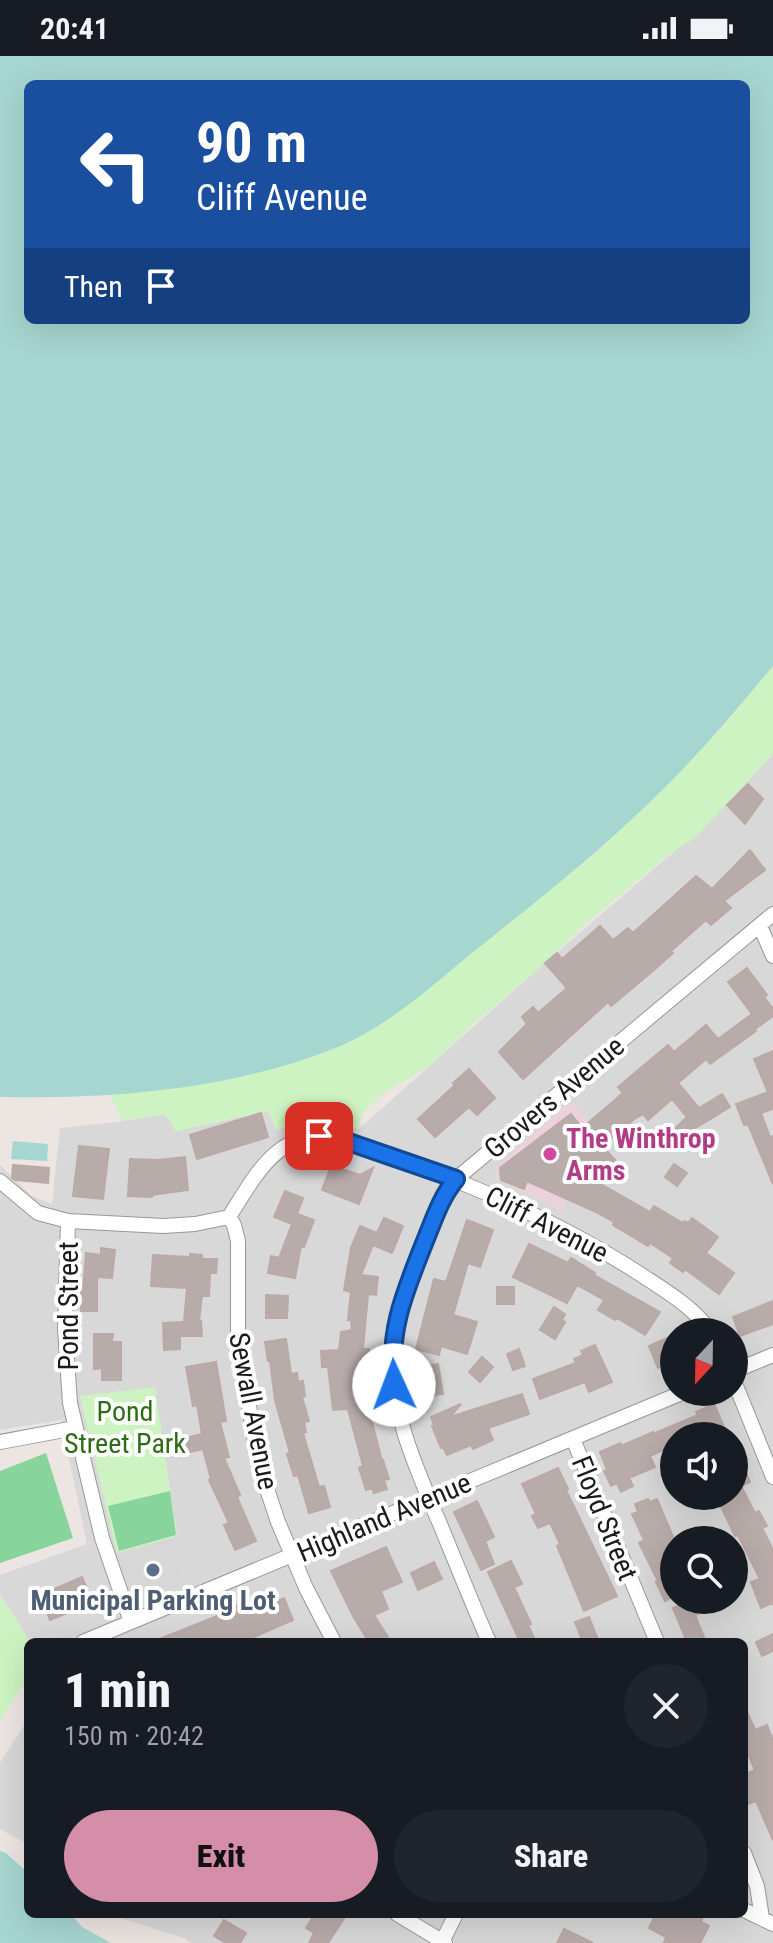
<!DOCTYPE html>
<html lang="en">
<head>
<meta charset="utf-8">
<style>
	:root { --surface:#171b24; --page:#20242c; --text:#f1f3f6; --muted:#9ea1a6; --accent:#d58ea8 }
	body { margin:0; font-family:"Roboto Condensed",sans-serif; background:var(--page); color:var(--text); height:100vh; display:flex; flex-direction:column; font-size:30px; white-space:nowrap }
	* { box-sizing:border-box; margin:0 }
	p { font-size:26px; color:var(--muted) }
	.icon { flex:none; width:44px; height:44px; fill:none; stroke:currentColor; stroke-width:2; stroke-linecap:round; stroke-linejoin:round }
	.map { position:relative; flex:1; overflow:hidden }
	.details { position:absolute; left:24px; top:1582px; width:724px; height:280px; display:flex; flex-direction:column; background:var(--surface); border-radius:12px; box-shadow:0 8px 32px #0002 }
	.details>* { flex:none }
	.banner { position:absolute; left:24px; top:24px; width:726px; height:244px; border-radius:12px; box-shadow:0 8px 32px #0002; background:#1a4fa0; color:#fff; overflow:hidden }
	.needle { width:52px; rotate:202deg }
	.controls { position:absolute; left:660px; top:1262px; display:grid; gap:16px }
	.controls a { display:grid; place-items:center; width:88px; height:88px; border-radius:50%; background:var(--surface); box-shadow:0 8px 32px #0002; font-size:40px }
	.pin { position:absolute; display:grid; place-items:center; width:68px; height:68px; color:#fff; margin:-34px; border-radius:16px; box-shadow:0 4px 12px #0006 }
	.me { position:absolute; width:88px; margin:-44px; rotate:358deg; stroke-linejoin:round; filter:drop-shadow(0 0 6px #0008) }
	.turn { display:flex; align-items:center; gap:28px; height:168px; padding:0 40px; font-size:36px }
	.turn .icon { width:104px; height:104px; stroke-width:2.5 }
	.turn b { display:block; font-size:56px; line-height:68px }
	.then { display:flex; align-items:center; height:76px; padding:0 40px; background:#0003; gap:16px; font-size:30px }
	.round { display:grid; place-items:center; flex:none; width:84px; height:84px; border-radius:42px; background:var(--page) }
	.head { display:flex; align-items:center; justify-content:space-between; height:136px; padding:0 40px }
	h1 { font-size:48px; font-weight:800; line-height:60px }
	.action { display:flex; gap:16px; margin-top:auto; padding:16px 40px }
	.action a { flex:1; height:92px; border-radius:48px; background:var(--accent); color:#111; font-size:32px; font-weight:800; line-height:92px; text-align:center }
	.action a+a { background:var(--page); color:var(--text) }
	.status { display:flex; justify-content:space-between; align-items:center; height:56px; padding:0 40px; background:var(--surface); direction:ltr }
	.status svg { height:22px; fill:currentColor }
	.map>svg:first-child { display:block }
</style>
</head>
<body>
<div class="status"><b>20:41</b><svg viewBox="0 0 49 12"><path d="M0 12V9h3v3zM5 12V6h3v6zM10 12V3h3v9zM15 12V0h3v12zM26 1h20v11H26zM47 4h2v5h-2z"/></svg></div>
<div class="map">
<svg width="773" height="1887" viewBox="0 0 773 1887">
	<rect width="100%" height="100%" fill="#ece5e2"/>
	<path fill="#d9d8d9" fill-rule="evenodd" d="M773,698V1887H191L186,1883L124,1863L116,1858H744V1586H30L0,1538V1519L87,1488L61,1364L0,1374V1109L32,1140L52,1148L60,1072L117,1066L165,1058L176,1075L269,1055L276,1074L308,1065H324L359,1073L539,912L677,793ZM581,1109L562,1155L498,1123L496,1118ZM674,1276H734V1336H674ZM674,1380H734V1440H674ZM674,1484H734V1544H674Z
		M28,1663V1788L0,1773V1707Z"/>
	<path fill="#ebd2da" d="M572,1044L607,1091L581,1109L562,1155L498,1123L496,1111Z"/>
	<path fill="#cef3c2" d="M773,610V698L696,781L667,800L589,865L535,916L475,966L431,1009L384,1037L368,1051L361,1061L359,1073C326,1063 309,1064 276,1074L269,1055L176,1075L165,1058L122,1064L110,1038L175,1031L249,1020L581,810L652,744L719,674Z
		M155,1331L177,1480L117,1497L80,1340Z
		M0,1538L30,1586H28V1628L22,1630L0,1665Z"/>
	<path fill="#87d49c" d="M46,1397L73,1482L0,1507V1415Z
		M170,1435L176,1479L119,1495L108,1450Z"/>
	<path fill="#d7d7d7" d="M177,1481L184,1528L135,1547L118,1499Z"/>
	<path fill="#a6d6d0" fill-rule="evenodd" d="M0,0H773V610C734,657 695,703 651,745C595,800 533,848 472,897C428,933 386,972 333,993C228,1034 112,1043 0,1041ZM28,28H746V264H28Z
		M13,1085L48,1088L47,1105L11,1103Z
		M0,1795L6,1797L28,1817V1858H71L82,1871L111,1887H0Z"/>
	<path fill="#b8acab" stroke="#bca8a6" stroke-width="2" d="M748,728L763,743L745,768L727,749Z
		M750,794L765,814L724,845L731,852L711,869L706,864L671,895L673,897L654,914L611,950L608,946L523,1023L499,996L527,968L522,961L533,951L538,957L567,932L545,907L557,897L562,903L600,870L613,884L628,872L633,877L696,820L712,833Z
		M747,912L767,939L764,941L773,953V960L755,973L756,975L710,1008L706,1003L678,1027L699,1052L722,1038L730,1051L694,1073L698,1077L686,1087L674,1073L687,1061L672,1043L648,1064L643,1058L637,1061L602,1090L615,1104L594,1124L650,1156L654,1150L683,1167L684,1165L688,1167L692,1162L718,1181L706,1197L734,1217L719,1238L685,1213L683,1216L670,1207L673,1202L650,1187L648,1190L613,1169L614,1166L596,1156L527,1125L524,1133L501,1124L500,1112L571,1058L582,1072L623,1037L618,1031L668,989L674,996L706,969L718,983L752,958L728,926Z
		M773,995V1053L761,1057L770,1081L773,1080V1128L748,1068L744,1069L736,1048L768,1036L754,1003Z
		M469,1013L495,1042L477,1059L469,1051L435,1081L418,1063L455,1029L453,1027Z
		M261,1057L268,1081L197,1103L190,1079Z
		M79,1090L109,1093L103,1143L73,1140Z
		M336,1097L342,1113L360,1119L373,1112L359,1148L322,1134Z
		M185,1101L188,1134L152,1139V1141L128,1140L130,1103L158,1104Z
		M674,1108L687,1117L677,1130L665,1121Z
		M13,1109L49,1112L48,1127L15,1124L12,1122Z
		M285,1135L303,1142L297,1158L314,1164L304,1191L301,1190L295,1222L268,1217L271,1200L279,1202L292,1168L274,1161Z
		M384,1162L403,1170L392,1197L373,1189L361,1219L378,1221L376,1239L368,1238L363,1293H369L370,1317H366L370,1350L368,1351L382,1405L383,1404L389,1423L384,1424L387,1433L374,1437L372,1432L366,1434L359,1412L363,1410L348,1353L333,1354L328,1311H322L321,1295L339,1294L341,1276L352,1274L351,1264H348L351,1236L344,1234L351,1192L360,1170L377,1177Z
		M467,1164L493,1174L480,1211L468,1207L453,1259L477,1266L467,1298L441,1290L439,1299L416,1293L434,1223L446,1226Z
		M529,1188L568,1207L571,1202L595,1217L594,1219L660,1256L645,1279L617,1262L615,1264L598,1254L604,1244L577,1229L567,1247L513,1221Z
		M101,1192L115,1194L112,1222L97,1221V1255H81L80,1235H83L86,1197L101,1199Z
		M190,1198L202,1199V1203H217L216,1217H210L209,1240H202L199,1265H201L202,1280H180V1293L164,1294L163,1267L184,1266L187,1232L151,1230L153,1199L190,1201Z
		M497,1231H514V1248H497Z
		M266,1239L288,1240L287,1262H266Z
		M773,1245V1268L740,1280L733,1261Z
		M554,1251L565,1258L562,1264L565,1266L555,1283L540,1274Z
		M94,1278H113L112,1286H121V1324H102V1312L94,1313Z
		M674,1279V1305L658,1312L649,1290Z
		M286,1283L291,1318L297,1317L298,1326L303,1325L305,1340L302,1341L309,1365L304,1366L306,1376L303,1377L319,1431L324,1430L330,1451L309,1457L298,1419L294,1420L287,1398L290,1397L275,1344L270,1305H268L265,1286Z
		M595,1289L612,1326L589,1336L585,1326L540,1343L533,1323L576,1307L574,1303L583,1299L581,1295Z
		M519,1293L525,1310L513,1314L507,1298Z
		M482,1301L493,1311L480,1326L469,1316Z
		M216,1306L226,1365L220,1366L229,1401L224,1402L240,1439L237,1441L256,1485L235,1494L224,1469L229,1467L209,1424L211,1423L203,1393L173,1400L169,1386L202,1378L197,1349L193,1350L186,1311Z
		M438,1308L443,1338L421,1341L416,1312Z
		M522,1338L529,1358L488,1372L493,1384L473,1393L471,1389L447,1399L443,1391L441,1392L432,1370L434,1369L431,1361L461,1348L450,1361Z
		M714,1348L728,1380H707L705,1376L694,1380H674V1389L650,1400L655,1411L629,1422L633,1430L621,1436L617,1427L611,1430L604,1415L607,1414L600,1396L620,1387L621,1390L653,1376V1378L698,1359L696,1356Z
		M734,1390L750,1426L741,1430L755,1457L759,1455L767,1470L762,1472L773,1494V1549L772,1547L761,1552L751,1526L760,1523L738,1479L735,1480L716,1440H734Z
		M558,1412L568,1433L566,1434L617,1540L584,1555L557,1490L560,1488L550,1467L538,1472L532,1460L536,1458L522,1428Z
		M648,1443L650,1446L657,1443L674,1483V1540L665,1545L656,1526L658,1525L639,1487L644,1484L632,1458L638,1456L635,1448Z
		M477,1445L494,1481L485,1485L494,1508L481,1514L454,1456Z
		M386,1491L402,1526L381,1535L388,1553L374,1559L391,1586H369L353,1560L331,1515Z
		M511,1505L522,1528L514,1531L531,1568L528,1569L536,1586H520L488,1516Z
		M434,1506L442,1523L418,1534L411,1517Z
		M82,1521L93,1547L50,1564L40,1539Z
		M284,1542L293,1564L242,1586H152L220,1559L219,1556L246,1545L250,1556Z
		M693,1544H730L695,1559L706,1586H687L673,1552Z
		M589,1561L599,1586H583L575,1566Z
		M773,1578V1595L762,1600L756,1586Z
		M744,1649L755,1674L767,1669L773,1684V1784L756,1745L748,1748L744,1739V1719L755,1714L744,1688Z
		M315,1858H347L328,1887H309L314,1877L306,1872Z
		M656,1858H692L702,1863L701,1866L709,1870L700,1887H664L666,1881L649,1872Z
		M224,1864L246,1877L240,1887H226L214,1880Z
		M564,1873L593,1887H557Z"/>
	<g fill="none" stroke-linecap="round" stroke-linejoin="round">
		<defs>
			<path id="street" d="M760,870L773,900
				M0,1125L38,1157L68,1165L163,1170L195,1168L229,1161C257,1117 279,1070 340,1083C445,1117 547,1158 640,1218C666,1235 692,1250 711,1276
				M229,1161L234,1169L238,1185V1281L258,1406L278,1466L306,1532L334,1586
				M68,1165L65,1273L70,1347L102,1482L131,1566
				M734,1315L773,1299
				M734,1325L773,1421
				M573,1383L657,1586
				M0,1386L75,1372
				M83,1586L684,1336
				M489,1586C472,1547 456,1507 440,1468C415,1410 388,1351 393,1287C395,1256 408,1228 419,1200C430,1174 438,1145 456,1123L773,858
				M744,1797L757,1830L762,1862
				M744,1854L773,1868
				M397,1858L445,1887
				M442,1886L456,1858"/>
		</defs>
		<use href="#street" stroke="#989898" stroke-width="16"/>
		<use href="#street" stroke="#fff" stroke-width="14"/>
	</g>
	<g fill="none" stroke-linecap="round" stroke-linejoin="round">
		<defs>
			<path id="route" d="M319,1080L340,1083L456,1123C441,1141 434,1163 425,1185C405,1236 388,1273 394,1329"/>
		</defs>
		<use href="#route" stroke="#114b97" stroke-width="20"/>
		<use href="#route" stroke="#1a73e8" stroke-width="14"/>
	</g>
	<circle fill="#d1479c" stroke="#fff" stroke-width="3" cx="550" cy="1098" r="8"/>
	<circle fill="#5c6f8a" stroke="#fff" stroke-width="3" cx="153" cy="1514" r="8"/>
	<g text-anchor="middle" stroke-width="8" stroke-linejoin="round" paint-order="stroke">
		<g font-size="28" fill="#1b1b1b" stroke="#fff">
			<text transform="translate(554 1041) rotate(-40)" y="10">Grovers Avenue</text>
			<text transform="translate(547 1168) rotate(27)" y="10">Cliff Avenue</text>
			<text transform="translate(68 1250) rotate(-90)" y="10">Pond Street</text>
			<text transform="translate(254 1355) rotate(79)" y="10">Sewall Avenue</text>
			<text transform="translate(384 1461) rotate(-23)" y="10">Highland Avenue</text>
			<text transform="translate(605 1462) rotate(68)" y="10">Floyd Street</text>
		</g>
		<g font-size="28" font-weight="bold" fill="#b23c85" stroke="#fff" text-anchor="start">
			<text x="566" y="1092">The Winthrop<tspan x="566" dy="32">Arms</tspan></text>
		</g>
		<g font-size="28" fill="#2c6d15" stroke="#fff">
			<text x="125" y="1365">Pond<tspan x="125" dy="32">Street Park</tspan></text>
		</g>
		<g font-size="28" font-weight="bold" fill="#4e5e75" stroke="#fff">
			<text x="153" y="1554">Municipal Parking Lot</text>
		</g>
	</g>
</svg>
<div class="controls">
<a><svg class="needle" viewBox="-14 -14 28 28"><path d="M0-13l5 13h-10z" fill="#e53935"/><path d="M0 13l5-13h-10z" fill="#9ea1a6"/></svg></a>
<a><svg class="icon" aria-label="sound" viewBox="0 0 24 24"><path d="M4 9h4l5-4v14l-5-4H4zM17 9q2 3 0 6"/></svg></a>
<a><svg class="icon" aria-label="search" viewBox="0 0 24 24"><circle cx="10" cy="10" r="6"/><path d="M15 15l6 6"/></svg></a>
</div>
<div class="pin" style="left:319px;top:1080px;background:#d93025"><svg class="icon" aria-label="arrive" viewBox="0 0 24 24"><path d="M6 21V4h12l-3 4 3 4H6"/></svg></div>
<svg class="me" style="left:394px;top:1329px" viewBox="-20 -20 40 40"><circle r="19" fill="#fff"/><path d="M0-13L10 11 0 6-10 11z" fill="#1a73e8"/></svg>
<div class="banner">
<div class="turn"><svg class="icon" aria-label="left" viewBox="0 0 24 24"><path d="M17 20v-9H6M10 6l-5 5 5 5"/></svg><div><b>90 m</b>Cliff Avenue</div></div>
<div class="then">Then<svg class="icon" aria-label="arrive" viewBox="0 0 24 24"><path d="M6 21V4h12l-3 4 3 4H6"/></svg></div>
</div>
<section class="details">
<div class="head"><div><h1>1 min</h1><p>150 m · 20:42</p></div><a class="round"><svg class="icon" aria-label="close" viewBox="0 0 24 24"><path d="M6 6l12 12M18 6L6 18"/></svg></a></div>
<div class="action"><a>Exit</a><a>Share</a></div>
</section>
</div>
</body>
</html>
